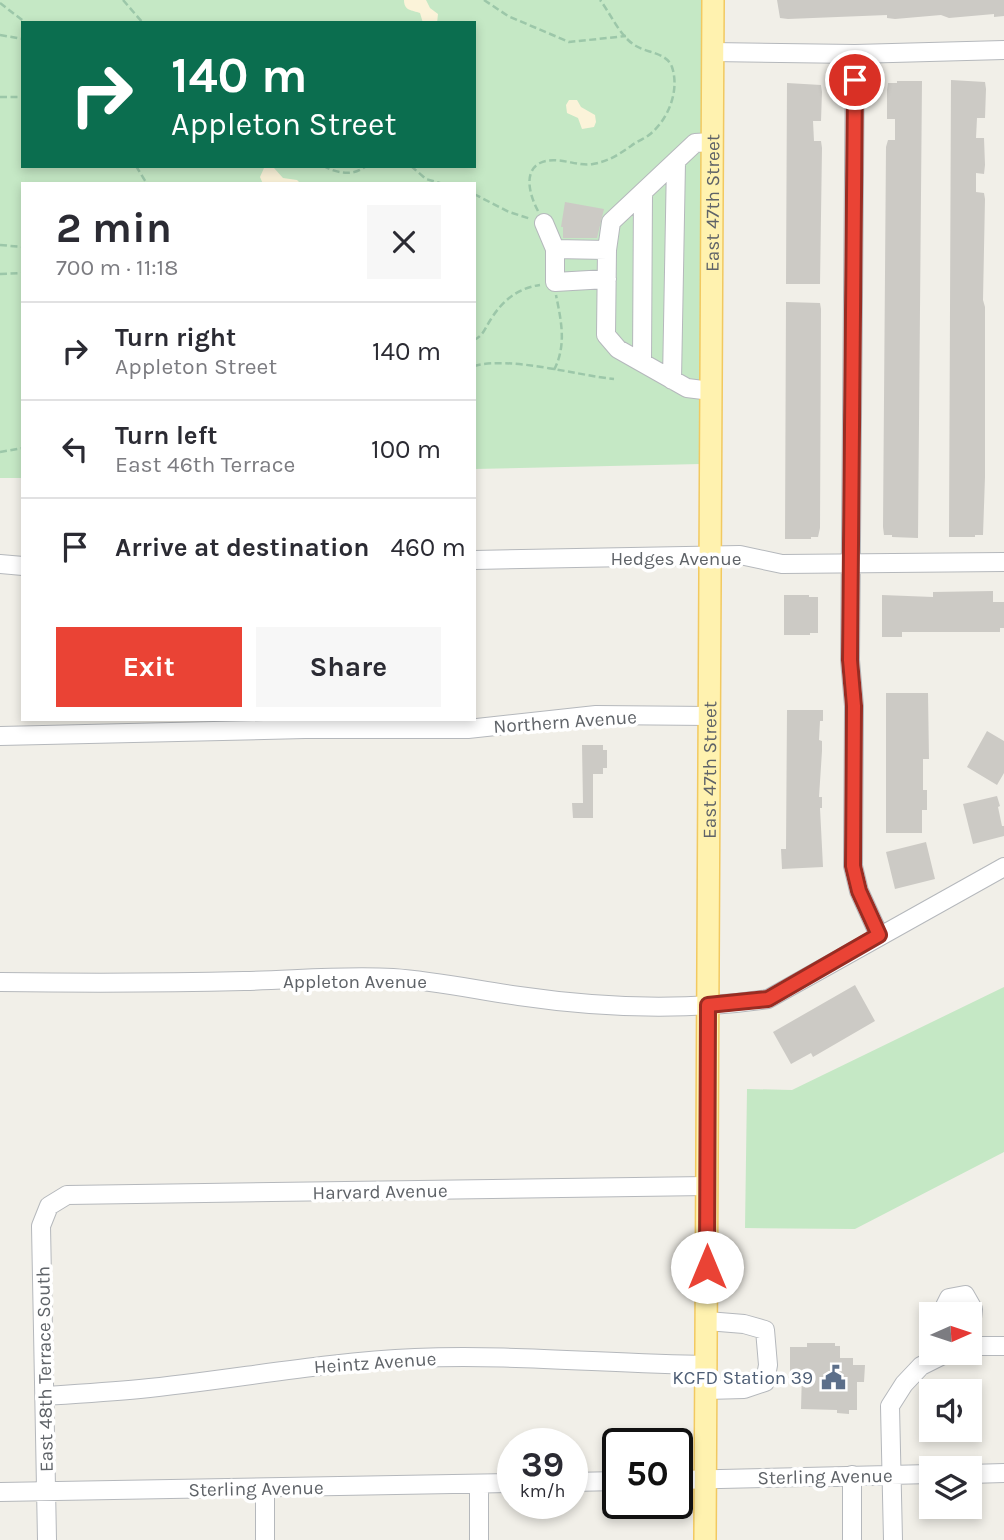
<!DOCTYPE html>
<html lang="en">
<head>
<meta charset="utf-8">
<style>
	:root { --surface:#fff; --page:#f7f7f7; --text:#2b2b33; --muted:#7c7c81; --line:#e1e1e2; --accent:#ea4335 }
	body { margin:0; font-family:Karla,sans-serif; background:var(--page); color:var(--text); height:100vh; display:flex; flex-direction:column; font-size:26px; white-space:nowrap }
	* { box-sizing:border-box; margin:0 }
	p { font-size:23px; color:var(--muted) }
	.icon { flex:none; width:38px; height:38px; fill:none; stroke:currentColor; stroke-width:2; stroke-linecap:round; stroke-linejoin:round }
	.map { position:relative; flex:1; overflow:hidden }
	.panel { position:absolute; left:21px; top:182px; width:455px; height:539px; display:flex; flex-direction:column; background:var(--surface); border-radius:0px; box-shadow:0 4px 10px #0003 }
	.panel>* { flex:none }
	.hud { position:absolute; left:21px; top:21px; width:455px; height:147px; border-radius:0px; box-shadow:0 4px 10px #0003; background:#0b6e4f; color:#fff; overflow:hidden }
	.needle { width:46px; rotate:87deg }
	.tools { position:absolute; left:919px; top:1302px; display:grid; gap:14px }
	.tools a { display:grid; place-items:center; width:63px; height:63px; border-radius:0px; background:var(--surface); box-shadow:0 4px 10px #0003; font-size:35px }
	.speed { position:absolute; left:497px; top:1428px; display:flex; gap:14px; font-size:35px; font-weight:700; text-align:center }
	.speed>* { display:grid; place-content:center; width:91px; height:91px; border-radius:50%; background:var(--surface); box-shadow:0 4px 10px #0003; line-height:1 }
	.speed small { font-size:18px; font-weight:400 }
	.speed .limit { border:4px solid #111; border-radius:10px; background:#fff; color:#111 }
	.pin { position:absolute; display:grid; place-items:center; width:60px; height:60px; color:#fff; margin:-30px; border:4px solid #fff; border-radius:50%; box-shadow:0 2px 7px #0007 }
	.me { position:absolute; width:77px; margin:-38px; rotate:0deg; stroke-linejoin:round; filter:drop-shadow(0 0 5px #0008) }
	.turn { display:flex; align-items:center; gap:24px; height:147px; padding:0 35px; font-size:32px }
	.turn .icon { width:91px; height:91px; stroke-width:2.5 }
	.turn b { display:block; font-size:49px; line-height:60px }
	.round { display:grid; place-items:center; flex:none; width:74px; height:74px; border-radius:0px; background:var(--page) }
	.headline { display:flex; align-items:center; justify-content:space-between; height:119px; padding:0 35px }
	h1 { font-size:42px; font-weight:700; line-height:52px }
	.action { display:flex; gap:14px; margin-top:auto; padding:14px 35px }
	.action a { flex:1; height:80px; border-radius:0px; background:var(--accent); color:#fff; font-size:28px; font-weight:700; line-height:80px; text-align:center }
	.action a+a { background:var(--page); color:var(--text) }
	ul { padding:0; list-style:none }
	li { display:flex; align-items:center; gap:21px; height:98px; padding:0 35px; border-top:2px solid var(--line) }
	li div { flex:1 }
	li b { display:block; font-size:26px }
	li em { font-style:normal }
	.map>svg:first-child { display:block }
</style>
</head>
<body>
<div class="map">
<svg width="1004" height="1540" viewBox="0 0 1004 1540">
	<rect width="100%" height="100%" fill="#f1efe8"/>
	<path fill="#c5e8c5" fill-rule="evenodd" d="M0,0H702L701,464L474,469V184H23V478H0ZM23,23H474V166H23Z
		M1004,987V1152L855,1229L745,1228L747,1089L792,1090Z"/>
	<path fill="#fbf3d9" d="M426,0L430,8L438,14L437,23H423L420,13C412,10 404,11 404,0Z
		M569,100H577L581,107L595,115L596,122L594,127L582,129L578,118L567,113L566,105Z
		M264,168H274L283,178L297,180L301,184H263L260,177Z"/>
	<path fill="#cccac5" d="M777,0H1004V16L994,17V14L949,18L941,15L895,19L887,18V15L788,19L780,18Z
		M951,80L985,82L986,89L985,118H977L976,138H984L985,165L984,174L976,173V192L984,193L985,199L983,300L985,307V477L983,535H975V537H949Z
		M897,81H922L918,538L892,537V535H884L883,527L886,147L888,140H895V119H887V90L888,83H897Z
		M787,83L821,85L822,92L821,121H813L814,141H821L822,148L820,284H786Z
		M565,202L604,209L597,238H563V227H561Z
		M786,302L820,303L821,309L820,528L818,537H811V539H785Z
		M993,591V602H1004V628H1000V632H902V637H882V595L933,597V592Z
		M784,595H809V597H818V633H810V635H784Z
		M886,693H928L929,759H923V790H927V810H922V833H886Z
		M787,710H823V721H820L819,740L822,741V751L819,797H822V808H820L823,867L782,869L781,849H786Z
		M987,731L1004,741V773L997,785L967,767Z
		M582,745H603V750H607V768H603V774H593V818H573L572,803H583Z
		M997,796L1000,806L998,807L1002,826H1004V836L973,844L963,804Z
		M926,842L935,879L895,889L886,852Z
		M855,985L875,1021L813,1057L811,1053L791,1064L773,1032Z
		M807,1343H835V1346H840V1358H853V1365H865L864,1382H857V1410H849V1414L837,1413V1410L801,1409L802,1372H790V1347H807Z"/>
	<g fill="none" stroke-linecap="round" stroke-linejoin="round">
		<defs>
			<path id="minor" d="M712,52L855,54L1004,50
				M855,54L850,660L854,706L853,866L859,891L879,935
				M544,223L555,249
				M607,279L555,282V249L607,250
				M642,362L643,193
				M672,380L676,162
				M711,391L687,388L618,349L606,335L607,250L611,222L695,143L712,142
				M474,560L740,555L782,564L1004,562
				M0,564L23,566
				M0,736L305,729H468L596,715L710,716
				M0,982C82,983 163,983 244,981C293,980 344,975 393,978C436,981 477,990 519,996C601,1008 686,1011 768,999L1004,867
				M945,1314V1306L949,1298L965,1295L973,1309L970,1337
				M970,1346H1004
				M706,1390L744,1389L765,1382L768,1365L765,1330L744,1324L707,1321
				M45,1396C76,1394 108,1392 140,1389C232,1380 322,1362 415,1358C512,1354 609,1364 706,1365
				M970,1474L1004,1473
				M852,1475V1540
				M677,1480L931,1474
				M572,1482L618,1481
				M479,1484V1540
				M265,1489V1540
				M0,1492L513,1483
				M47,1540L41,1226L49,1206L67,1195L707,1186
				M893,1540L890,1406L904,1384L921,1366L947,1353"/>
			<g id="major">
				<path id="s1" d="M705,1540L713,0"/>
			</g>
		</defs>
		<use href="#minor" stroke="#b5b8bc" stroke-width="20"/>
		<use href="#major" stroke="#f2c960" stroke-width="24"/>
		<path stroke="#9cc7a9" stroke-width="2.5" stroke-dasharray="7 3.5" stroke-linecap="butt" d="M123,0L143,23
			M484,0L508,16L569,42L626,36
			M0,3L26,23
			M0,35L23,39
			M0,97H23
			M136,166L147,184
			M323,166C337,173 353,177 366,166
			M411,166L426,179L443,184
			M474,194L509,212L531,219
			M538,211C531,198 522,172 540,163C556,155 577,167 593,164C609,161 618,155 631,146C637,141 644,139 649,135C668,120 680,91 672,67C667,53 648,53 636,46C620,37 611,14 600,0
			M0,245L23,247
			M0,274L23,273
			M474,340C484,335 485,328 491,319C503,300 518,288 540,285
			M474,366C511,356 575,375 614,379
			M554,370C567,345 561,320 556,295
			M0,452L23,448"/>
		<use href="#minor" stroke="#fff" stroke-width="18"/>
		<use href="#major" stroke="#fff2af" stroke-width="21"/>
	</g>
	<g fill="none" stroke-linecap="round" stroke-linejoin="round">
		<defs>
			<path id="route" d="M707,1267L708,1005L768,999L879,935L859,891L853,866L854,706L850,660L855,80"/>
		</defs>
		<use href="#route" stroke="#982c22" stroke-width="18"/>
		<use href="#route" stroke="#ea4335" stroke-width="12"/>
	</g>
	<defs>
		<symbol id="civic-bare" viewBox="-9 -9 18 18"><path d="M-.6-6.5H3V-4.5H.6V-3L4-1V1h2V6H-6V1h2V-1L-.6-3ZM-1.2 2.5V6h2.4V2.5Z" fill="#5c6f8a" stroke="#fff" stroke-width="2.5" paint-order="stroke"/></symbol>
	</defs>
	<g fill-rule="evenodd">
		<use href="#civic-bare" x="816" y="1360" width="35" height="35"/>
	</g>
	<g text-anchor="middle" stroke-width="7" stroke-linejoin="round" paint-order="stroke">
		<g font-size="19" fill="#5f6368" stroke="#fff">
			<text dy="7" stroke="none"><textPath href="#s1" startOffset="1337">East 47th Street</textPath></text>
			<text x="676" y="565">Hedges Avenue</text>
			<text transform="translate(565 721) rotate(-4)" y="7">Northern Avenue</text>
			<text dy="7" stroke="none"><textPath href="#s1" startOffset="770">East 47th Street</textPath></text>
			<text x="355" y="988">Appleton Avenue</text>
			<text transform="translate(380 1191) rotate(-1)" y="7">Harvard Avenue</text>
			<text transform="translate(375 1362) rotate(-4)" y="7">Heintz Avenue</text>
			<text transform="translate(44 1369) rotate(-91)" y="7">East 48th Terrace South</text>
			<text transform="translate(825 1476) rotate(-1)" y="7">Sterling Avenue</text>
			<text transform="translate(256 1488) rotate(-1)" y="7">Sterling Avenue</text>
		</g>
		<g font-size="19" fill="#4e5e75" stroke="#fff" text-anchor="end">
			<text x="813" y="1384">KCFD Station 39</text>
		</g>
	</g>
</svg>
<div class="tools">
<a><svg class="needle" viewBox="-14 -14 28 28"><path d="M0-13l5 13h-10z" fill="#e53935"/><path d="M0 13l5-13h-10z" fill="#7c7c81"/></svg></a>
<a><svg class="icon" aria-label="sound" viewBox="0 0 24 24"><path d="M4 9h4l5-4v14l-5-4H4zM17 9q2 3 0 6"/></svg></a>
<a><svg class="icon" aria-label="layers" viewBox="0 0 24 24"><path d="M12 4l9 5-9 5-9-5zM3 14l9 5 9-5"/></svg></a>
</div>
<div class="speed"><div>39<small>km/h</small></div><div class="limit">50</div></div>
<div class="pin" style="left:855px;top:80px;background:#d93025"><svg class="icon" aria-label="arrive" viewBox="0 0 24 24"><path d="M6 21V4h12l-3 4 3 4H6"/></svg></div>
<svg class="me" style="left:707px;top:1267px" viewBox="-20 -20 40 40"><circle r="19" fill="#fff"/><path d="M0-13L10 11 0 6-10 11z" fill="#ea4335"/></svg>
<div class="hud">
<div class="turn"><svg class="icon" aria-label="right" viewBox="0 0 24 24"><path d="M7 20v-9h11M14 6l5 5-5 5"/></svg><div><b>140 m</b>Appleton Street</div></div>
</div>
<section class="panel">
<div class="headline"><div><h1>2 min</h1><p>700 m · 11:18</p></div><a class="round"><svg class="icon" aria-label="close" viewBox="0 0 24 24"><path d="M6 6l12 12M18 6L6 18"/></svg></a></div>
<ul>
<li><svg class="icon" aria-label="right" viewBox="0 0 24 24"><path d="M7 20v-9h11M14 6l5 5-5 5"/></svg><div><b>Turn right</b><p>Appleton Street</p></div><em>140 m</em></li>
<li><svg class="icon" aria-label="left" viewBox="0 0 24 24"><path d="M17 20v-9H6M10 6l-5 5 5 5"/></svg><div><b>Turn left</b><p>East 46th Terrace</p></div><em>100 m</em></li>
<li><svg class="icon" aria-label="arrive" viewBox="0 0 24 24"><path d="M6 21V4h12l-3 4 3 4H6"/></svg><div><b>Arrive at destination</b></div><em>460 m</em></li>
</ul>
<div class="action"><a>Exit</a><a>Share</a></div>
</section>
</div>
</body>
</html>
